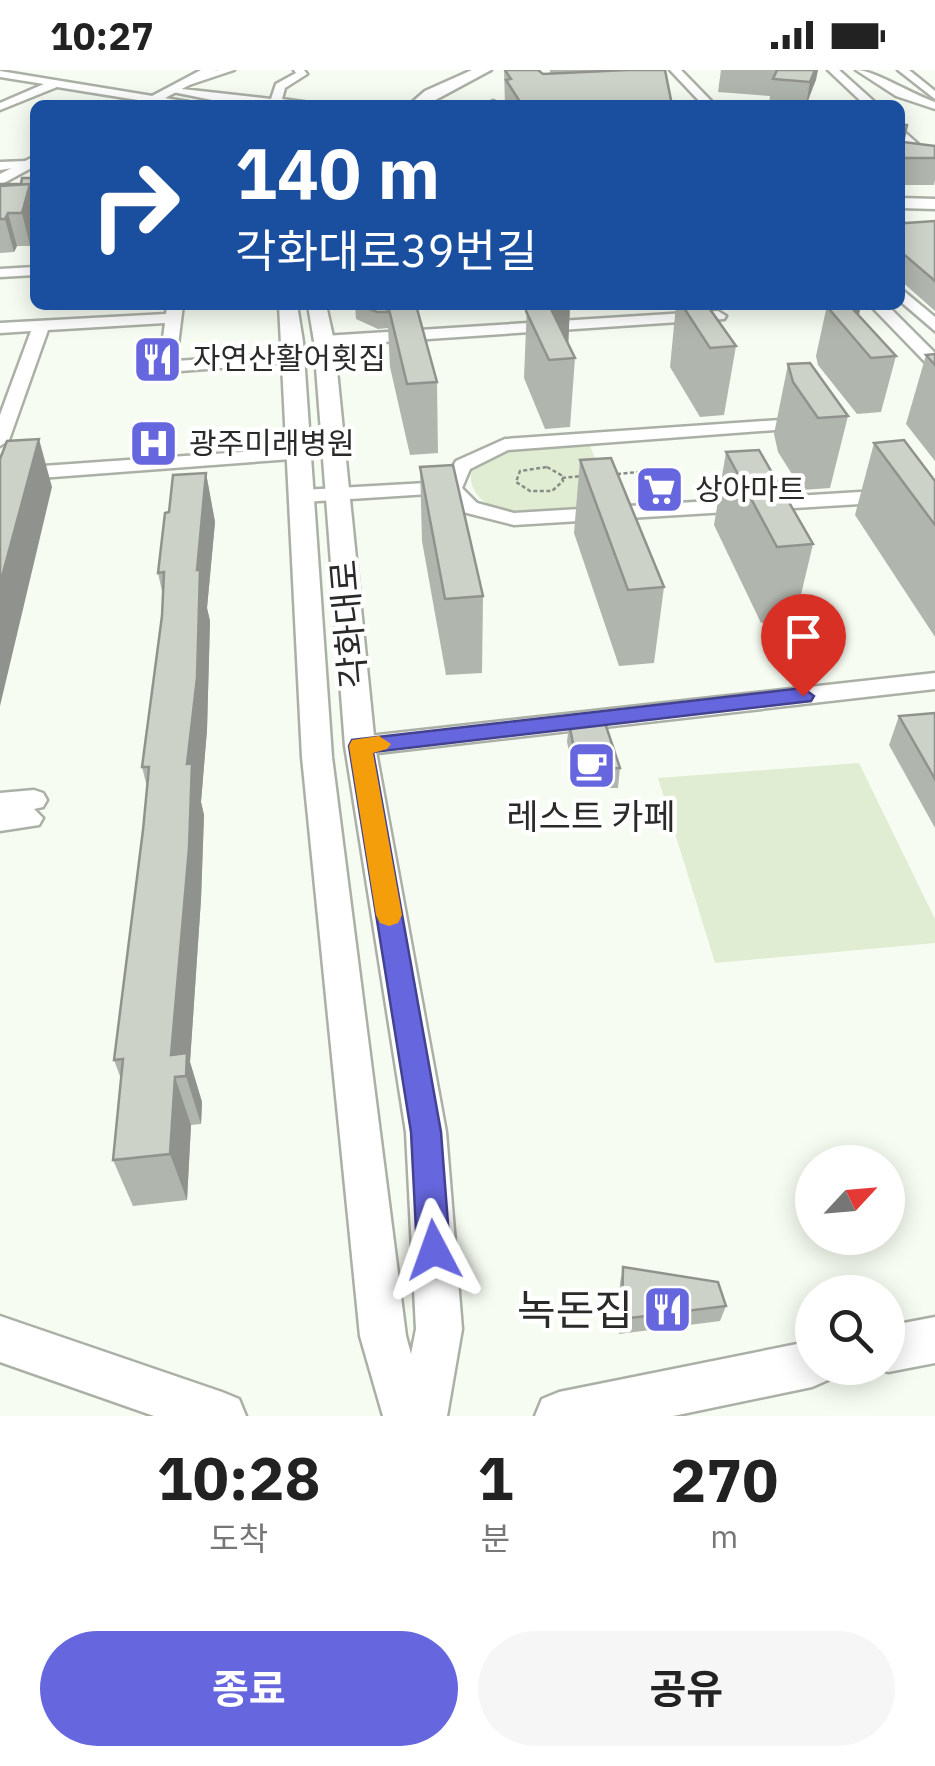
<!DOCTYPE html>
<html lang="ko">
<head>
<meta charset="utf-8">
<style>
	:root { --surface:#fff; --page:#f6f6f6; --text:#222; --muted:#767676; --accent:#6666df }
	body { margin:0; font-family:"IBM Plex Sans","Noto Sans KR",sans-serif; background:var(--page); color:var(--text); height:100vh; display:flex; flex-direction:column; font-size:38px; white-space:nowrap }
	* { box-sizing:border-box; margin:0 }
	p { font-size:32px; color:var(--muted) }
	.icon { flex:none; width:55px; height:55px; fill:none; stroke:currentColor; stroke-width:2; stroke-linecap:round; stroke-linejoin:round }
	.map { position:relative; height:1346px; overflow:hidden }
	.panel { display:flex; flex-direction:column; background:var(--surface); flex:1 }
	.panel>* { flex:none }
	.banner { position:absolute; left:30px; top:30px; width:875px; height:210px; border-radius:15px; box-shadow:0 5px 25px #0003; background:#1a4fa0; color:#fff; overflow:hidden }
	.needle { width:65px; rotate:64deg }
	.controls { position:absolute; left:795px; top:1075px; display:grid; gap:20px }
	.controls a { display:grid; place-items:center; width:110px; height:110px; border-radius:50%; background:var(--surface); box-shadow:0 5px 25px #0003; font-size:50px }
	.pin { position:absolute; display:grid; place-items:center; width:85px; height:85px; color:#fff; margin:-102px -42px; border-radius:50% 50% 50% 0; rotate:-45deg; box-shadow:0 0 10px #0007 }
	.pin .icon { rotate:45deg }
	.me { position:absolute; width:110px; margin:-55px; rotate:356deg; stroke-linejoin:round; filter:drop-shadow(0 0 8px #0008) }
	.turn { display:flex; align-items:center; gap:35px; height:210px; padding:0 40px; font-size:45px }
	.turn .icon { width:130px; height:130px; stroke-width:2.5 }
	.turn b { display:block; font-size:70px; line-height:85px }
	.eta { display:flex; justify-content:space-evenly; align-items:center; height:170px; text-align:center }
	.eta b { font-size:60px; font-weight:700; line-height:70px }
	.cta { display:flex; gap:20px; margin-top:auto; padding:20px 40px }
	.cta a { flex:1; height:115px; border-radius:60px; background:var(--accent); color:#fff; font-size:40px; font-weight:700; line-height:115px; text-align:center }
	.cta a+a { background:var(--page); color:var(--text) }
	.status { display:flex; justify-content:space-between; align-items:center; height:70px; padding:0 50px; background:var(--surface); direction:ltr }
	.status svg { height:28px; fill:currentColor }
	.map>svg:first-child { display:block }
</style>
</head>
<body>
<div class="status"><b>10:27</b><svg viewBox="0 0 49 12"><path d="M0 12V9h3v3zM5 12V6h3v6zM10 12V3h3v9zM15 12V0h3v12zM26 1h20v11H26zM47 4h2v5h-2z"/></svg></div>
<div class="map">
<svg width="935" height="1346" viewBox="0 0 935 1346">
	<rect width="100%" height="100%" fill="#f7fcf2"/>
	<path fill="#e0edd2" d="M590,376L616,437C578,440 537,448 500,439C487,436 476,427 472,415C459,372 565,377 590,376Z
		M859,693L935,849V873L715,893L658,708Z"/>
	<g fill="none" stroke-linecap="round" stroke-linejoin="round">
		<defs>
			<path id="minor" d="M218,0H234L183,17L178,14Z
				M294,0H304L307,4L285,18L282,29L324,35L222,32L168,21L173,18L271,29L276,14L296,3Z
				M670,0H681L715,35H703Z
				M828,0H839L878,35H865Z
				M856,0C874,0 913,25 935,32V39L896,26Z
				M898,0H909L935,21V29Z
				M0,1L189,32L195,35H169L57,17L0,40V33L44,14L0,7Z
				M493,31L500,35H488Z
				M900,58L935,89V100L900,69Z
				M0,92L27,91L33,95L0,100Z
				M35,197V205L0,207V199Z
				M900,218L935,247V261L900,231Z
				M167,235H183L176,291L265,285L267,280L294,276L302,281L273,294L167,302L159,297L165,253L48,260L9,370L0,376V345L31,261L0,263V253L166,244Z
				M870,235H887L935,283V297L929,296Z
				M718,241L726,246L724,249L324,276L316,271L324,266Z
				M809,348L815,349V357L508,380L470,399L462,418L477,433L514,443L893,420L935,422V434L893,432L514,455L463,442L445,423L303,432L293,426L303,420L444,412L456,391L505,369Z
				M298,378L305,380V388L0,411V399Z
				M935,603V619L360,685L347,676L360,667Z
				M34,720L43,723L47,730L43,737L34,739L43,748L39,755L0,761V723Z"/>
			<path id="major" d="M201,0H217L152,35H135Z
				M35,86V96L0,115V104Z
				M900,128L935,129V139L900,138Z
				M279,235H297L303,272L332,687L406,1266L411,1284L416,1259L406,1062L345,676L314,271L308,235H326L334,271L375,676L446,1062L462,1259L447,1346H383L360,1266L302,687Z
				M0,1246L222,1322L239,1329L246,1346H154L0,1292Z
				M935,1247V1293L888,1302L877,1298H888V1256Z
				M812,1271V1298H834L828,1310L812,1317L673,1346H535L542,1329L559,1322Z"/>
			<path id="highway" d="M472,0H491L426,35H409L425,21Z"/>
		</defs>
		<use href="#minor" stroke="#abb0a6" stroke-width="5"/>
		<use href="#major" stroke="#abb0a6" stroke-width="5"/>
		<use href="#highway" stroke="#abb0a6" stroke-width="5"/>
		<path stroke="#898c86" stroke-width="2.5" stroke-dasharray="4 2.5" stroke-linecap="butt" d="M547,397L561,405L563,411L552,421H530L516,412L520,401Z
			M617,404L639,402
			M562,408L582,406"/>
		<use href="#minor" fill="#fff" fill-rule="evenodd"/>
		<use href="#major" fill="#fff" fill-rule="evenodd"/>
		<use href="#highway" fill="#fff" fill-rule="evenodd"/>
	</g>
	<path fill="#b0b5ad" d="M504,0H538L543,4H550V0H665L672,35H505Z
		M721,0H818L807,35H769L770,26L718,22Z
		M900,54L903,72L935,76V110L934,115H900Z
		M35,108V130L34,129L35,156L30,176H17L14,182L0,183V114H21Z
		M900,150L906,153L935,151V241L900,210Z
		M355,235H416L437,312L438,383L410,385L390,297L388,258L378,259L356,249Z
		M527,235H570L568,274L575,288L570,357L545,359L524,308Z
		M676,235H713L712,242L736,276L724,345L700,347L670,297Z
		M722,235H779L726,239Z
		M827,235H861L859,245L896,286L881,342L857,344L818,295L816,286Z
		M935,284V391L906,354L926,285Z
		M788,294L848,346L830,418L802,420L778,382L774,364Z
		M874,373L935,411V567L855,445Z
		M726,382L813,474L795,550L761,553L714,455Z
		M580,390L664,517L654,593L619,596L574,463Z
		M420,397L483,526L482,603L446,605L422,471Z
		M206,403L215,452L207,538L210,551L207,660L201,732L204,745L201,829L190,992L202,1032L201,1054L191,1055L187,1130L133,1136L113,1090L121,1009L114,990L143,760L147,717L142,697L162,546L163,526L158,503L169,442Z
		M935,643V758L889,675L899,646Z
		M569,653L620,698L618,718H577L567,672Z
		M623,1197L726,1236L720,1251L619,1264L620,1213Z"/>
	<path fill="#90938d" d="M815,0H818L816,10L806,35L810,12Z
		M30,114L35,136V156L30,176L22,143Z
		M8,143L17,176L14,182L5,149Z
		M552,235H570L568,280L550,237Z
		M852,235H861L856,256L851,265Z
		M39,369L52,417L0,636V514Z
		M206,403L215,452L207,538L210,551L207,660L201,732L204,745L201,829L190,992L202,1032L201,1054L186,1006L171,985L197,500Z
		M175,1007L191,1055L187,1130L170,1084Z"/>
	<path fill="#cdd2c9" stroke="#90938d" stroke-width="2.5" d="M505,0H538L543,4L627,0H665L672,35H522L506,10L511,9Z
		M777,0H815L810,12L773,9Z
		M900,54L907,55L903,72L935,76V88H900Z
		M22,108H35V126L30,114L0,116V114H21Z
		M30,114L22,143H8L5,149H0V116Z
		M900,150L906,153L935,151V211L900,181Z
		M360,235H387L388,242H377Z
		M388,235H416L437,312L407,314Z
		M527,235H552L550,237L575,288L549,290L526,241Z
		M682,235H707L736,276L710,278Z
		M828,235H852L851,237L896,286L871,288L830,240Z
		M935,284V295L926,285Z
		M810,293L848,346L818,348L793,312L788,294Z
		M39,369L0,514V389L7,371Z
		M904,370L935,411V455L874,373Z
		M759,380L813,474L777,477L726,382Z
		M611,388L664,517L628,520L580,390Z
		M453,395L483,526L445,529L420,397Z
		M206,403L197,500H200L197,608L187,694L192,693L189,778L171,985L187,983L186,1006L175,1007L170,1084L113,1090L123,989L114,990L143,760L149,697H142L162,546L164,502L158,503L165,443L169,442L173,405Z
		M935,643V709L899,646Z
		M604,650L620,698L578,699L569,653Z
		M623,1197L718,1212L726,1236L622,1249Z"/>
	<path fill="#6666df" stroke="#424291" stroke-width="2.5" d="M803,618L814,626L811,631L373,682L441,1062L450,1180L445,1192L434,1197L422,1192L417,1180L411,1062L349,676L352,670Z"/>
	<path fill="#f59e0b" d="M379,666L391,674L387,679L373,683L402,845L398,853L389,856L380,853L376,845L349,676L352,670Z"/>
	<defs>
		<symbol id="restaurant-square" viewBox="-11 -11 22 22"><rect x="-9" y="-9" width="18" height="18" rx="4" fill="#6666df" stroke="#fff"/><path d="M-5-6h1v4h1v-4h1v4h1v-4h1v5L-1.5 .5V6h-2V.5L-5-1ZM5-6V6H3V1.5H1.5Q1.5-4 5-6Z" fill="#fff"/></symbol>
		<symbol id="hospital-square" viewBox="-11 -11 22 22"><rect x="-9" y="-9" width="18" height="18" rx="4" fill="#6666df" stroke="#fff"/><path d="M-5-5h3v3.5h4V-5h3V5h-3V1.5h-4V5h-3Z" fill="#fff"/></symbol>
		<symbol id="supermarket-square" viewBox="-11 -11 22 22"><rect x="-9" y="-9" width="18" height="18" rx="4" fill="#6666df" stroke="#fff"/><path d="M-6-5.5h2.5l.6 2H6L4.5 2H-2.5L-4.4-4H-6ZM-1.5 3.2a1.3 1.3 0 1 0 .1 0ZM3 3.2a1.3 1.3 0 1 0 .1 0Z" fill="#fff"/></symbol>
		<symbol id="cafe-square" viewBox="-11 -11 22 22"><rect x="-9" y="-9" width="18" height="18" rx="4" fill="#6666df" stroke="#fff"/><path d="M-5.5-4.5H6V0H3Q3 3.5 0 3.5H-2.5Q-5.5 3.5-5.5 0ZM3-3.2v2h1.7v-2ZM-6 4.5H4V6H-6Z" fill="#fff"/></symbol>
	</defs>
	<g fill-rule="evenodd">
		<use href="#restaurant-square" x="130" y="262" width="55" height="55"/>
		<use href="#hospital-square" x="126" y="346" width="55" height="55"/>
		<use href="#supermarket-square" x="632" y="392" width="55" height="55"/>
		<use href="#cafe-square" x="564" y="668" width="55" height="55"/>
		<use href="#restaurant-square" x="640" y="1212" width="55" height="55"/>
	</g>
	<g text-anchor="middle" stroke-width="9" stroke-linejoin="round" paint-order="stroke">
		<g font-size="30" fill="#292b28" stroke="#fff" text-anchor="start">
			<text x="193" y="299">자연산활어횟집</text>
			<text x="189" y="384">광주미래병원</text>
			<text x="695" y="430">상아마트</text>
		</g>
		<g font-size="35" fill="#292b28" stroke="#fff">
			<text transform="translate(349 554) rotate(-95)" y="12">각화대로</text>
		</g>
		<g font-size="35" fill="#292b28" stroke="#fff">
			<text x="591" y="759">레스트 카페</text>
		</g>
		<g font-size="42" fill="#292b28" stroke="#fff" text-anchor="end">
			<text x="633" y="1255">녹돈집</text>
		</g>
	</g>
</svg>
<div class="controls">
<a><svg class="needle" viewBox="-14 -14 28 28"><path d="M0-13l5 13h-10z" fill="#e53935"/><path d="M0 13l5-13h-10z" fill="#767676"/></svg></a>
<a><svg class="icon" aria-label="search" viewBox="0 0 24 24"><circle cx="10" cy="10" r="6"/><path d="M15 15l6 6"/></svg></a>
</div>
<div class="pin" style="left:803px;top:626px;background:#d93025"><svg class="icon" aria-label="arrive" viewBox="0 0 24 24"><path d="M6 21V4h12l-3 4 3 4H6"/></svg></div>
<svg class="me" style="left:434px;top:1180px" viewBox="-20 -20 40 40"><path d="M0-17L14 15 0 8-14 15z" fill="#6666df" stroke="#fff" stroke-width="4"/></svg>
<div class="banner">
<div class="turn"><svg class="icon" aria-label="right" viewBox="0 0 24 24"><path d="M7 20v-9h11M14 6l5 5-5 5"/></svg><div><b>140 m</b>각화대로39번길</div></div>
</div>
</div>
<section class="panel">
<div class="eta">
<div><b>10:28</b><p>도착</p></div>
<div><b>1</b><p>분</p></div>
<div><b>270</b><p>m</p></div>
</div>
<div class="cta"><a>종료</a><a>공유</a></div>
</section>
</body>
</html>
